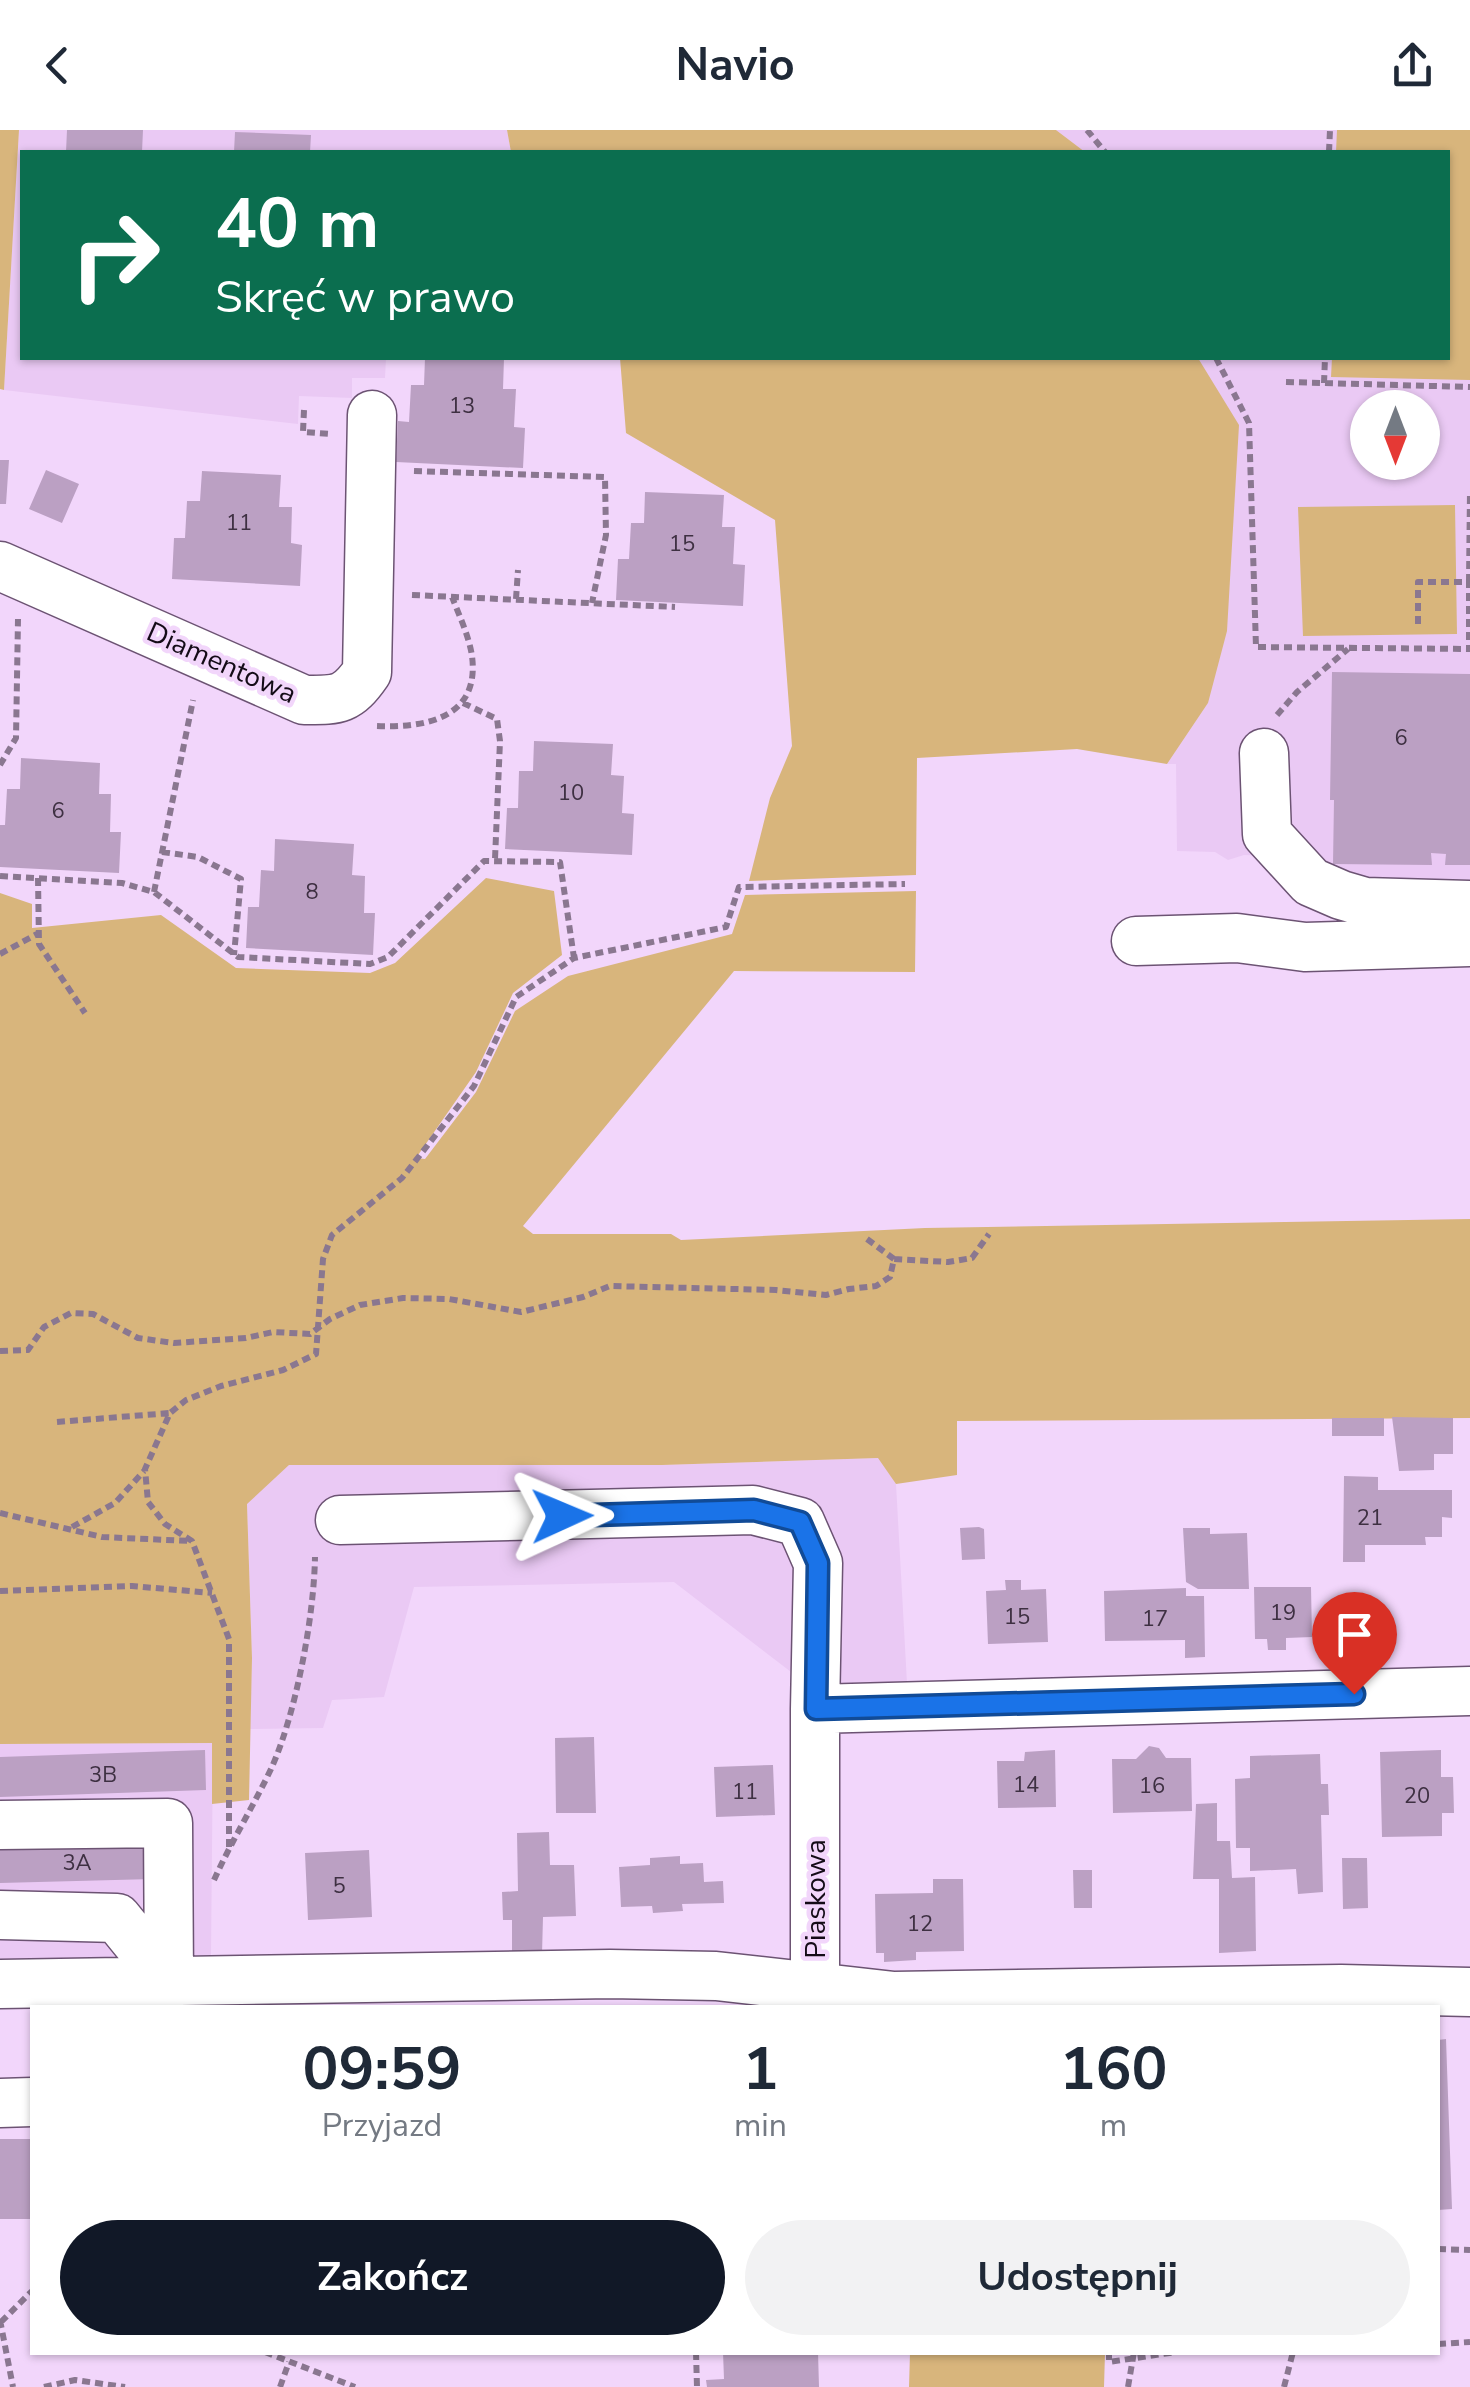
<!DOCTYPE html>
<html lang="pl">
<head>
<meta charset="utf-8">
<style>
	:root { --surface:#fff; --page:#f2f2f3; --text:#1f2937; --muted:#747a83; --accent:#111827 }
	body { margin:0; font-family:"Nunito Sans",sans-serif; background:var(--page); color:var(--text); height:100vh; display:flex; flex-direction:column; font-size:38px; white-space:nowrap }
	* { box-sizing:border-box; margin:0 }
	p { font-size:32px; color:var(--muted) }
	.icon { flex:none; width:55px; height:55px; fill:none; stroke:currentColor; stroke-width:2; stroke-linecap:round; stroke-linejoin:round }
	.map { position:relative; flex:1; overflow:hidden }
	.sheet { position:absolute; left:30px; top:1875px; width:1410px; height:350px; display:flex; flex-direction:column; background:var(--surface); border-radius:0px; box-shadow:0 2px 8px #0004 }
	.sheet>* { flex:none }
	.hud { position:absolute; left:20px; top:20px; width:1430px; height:210px; border-radius:0px; box-shadow:0 2px 8px #0004; background:#0b6e4f; color:#fff; overflow:hidden }
	.needle { width:65px; rotate:180deg }
	.buttons { position:absolute; left:1350px; top:260px; display:grid; gap:20px }
	.buttons a { display:grid; place-items:center; width:90px; height:90px; border-radius:50%; background:var(--surface); box-shadow:0 2px 8px #0004; font-size:50px }
	.pin { position:absolute; display:grid; place-items:center; width:85px; height:85px; color:#fff; margin:-102px -42px; border-radius:50% 50% 50% 0; rotate:-45deg; box-shadow:0 0 10px #0007 }
	.pin .icon { rotate:45deg }
	.me { position:absolute; width:110px; margin:-55px; rotate:89deg; stroke-linejoin:round; filter:drop-shadow(0 0 8px #0008) }
	.turn { display:flex; align-items:center; gap:35px; height:210px; padding:0 30px; font-size:45px }
	.turn .icon { width:130px; height:130px; stroke-width:2.5 }
	.turn b { display:block; font-size:70px; line-height:85px }
	.eta { display:flex; justify-content:space-evenly; align-items:center; height:170px; text-align:center }
	.eta b { font-size:60px; font-weight:700; line-height:70px }
	.primary-button { display:flex; gap:20px; margin-top:auto; padding:20px 30px }
	.primary-button a { flex:1; height:115px; border-radius:60px; background:var(--accent); color:#fff; font-size:40px; font-weight:700; line-height:115px; text-align:center }
	.primary-button a+a { background:var(--page); color:var(--text) }
	header { display:flex; justify-content:space-between; align-items:center; height:130px; padding:0 30px; background:var(--surface); font-size:45px; font-weight:700 }
	.map>svg:first-child { display:block }
</style>
</head>
<body>
<header><svg class="icon" aria-label="back" viewBox="0 0 24 24"><path d="M15 5l-7 7 7 7"/></svg>Navio<svg class="icon" aria-label="share" viewBox="0 0 24 24"><path d="M12 15V3M7 8l5-5 5 5M5 13v7h14v-7"/></svg></header>
<div class="map">
<svg width="1470" height="2257" viewBox="0 0 1470 2257">
	<rect width="100%" height="100%" fill="#f2d6fb"/>
	<path fill="#eac9f4" fill-rule="evenodd" d="M19,0H507L511,22H22V228H386L385,248H352V268L299,266L298,294L4,260Z
		M1056,0H1470V797H1371L1320,784L1271,726L1244,725L1228,730L1215,722L1177,721L1176,634H1167L1208,573L1204,239L1198,228H1448V22H1085ZM1368,278H1422V332H1368Z
		M879,1328L896,1354L907,1553L800,1557L795,1545L674,1452L414,1457L384,1567L332,1570L323,1598L250,1599L252,1528L247,1373L289,1335H662Z
		M213,1613L211,1825L0,1830V1614Z"/>
	<path fill="#d8b57c" d="M0,0H19L4,260L0,259Z
		M507,0H1056L1085,22H511Z
		M1337,0H1470V250L1331,247L1332,228H1448V22H1336Z
		M620,228H1198L1239,295L1227,501L1208,573L1167,634L1077,619L917,628L916,745L749,751L770,668L792,616L775,390L626,303Z
		M1455,375L1457,504L1303,506L1298,377Z
		M486,748L554,761L562,825L513,863L476,942L416,1028L425,1029L476,962L515,881L568,846L732,804L745,765L916,761L915,842L734,841L523,1096L533,1104H671L681,1110L925,1098L1470,1089V1288L957,1291V1345L896,1354L878,1328L662,1335H289L247,1374L252,1528L249,1670L212,1674V1613L0,1614V763L32,774V798L161,785L236,838L370,843L395,833Z
		M910,2223H1105L1104,2257H909Z"/>
	<path fill="#bba0c3" d="M67,0H143L142,22H66Z
		M235,2L311,5L310,22H234Z
		M425,228H504L503,259H516L514,297L525,298L523,338L396,332L398,291L409,292L411,255H424Z
		M0,330H9L6,374H0Z
		M46,340L79,354L62,393L29,379Z
		M202,341L281,345L279,377H292L291,413L302,415L300,456L172,449L174,408H185L187,371H200Z
		M645,362L724,365L722,397H735L733,434L745,435L743,476L616,470L618,429H629L631,393H644Z
		M1332,542L1470,544V735H1445L1446,724L1431,723L1432,735L1333,734L1334,670H1330Z
		M534,611L613,614L611,645L624,646L622,683L634,684L632,725L505,719L507,678H518L519,641H533Z
		M21,628L100,633L99,664H111L110,702H121L119,743L0,737V695H5L7,659H20Z
		M275,709L354,714L352,745L365,746L364,783H375L373,825L246,818L248,777H259L261,740L274,741Z
		M1392,1287L1453,1288V1324H1434V1340L1399,1341Z
		M1332,1288H1384V1306H1332Z
		M1344,1346L1378,1347V1360H1452V1388L1442,1387V1407H1425L1426,1415H1365V1432H1343Z
		M979,1397L984,1399L985,1429L962,1430L960,1398Z
		M1183,1398H1210V1404L1247,1403L1249,1459H1198L1186,1452Z
		M1005,1450H1021V1460L1046,1459L1048,1512L988,1514L986,1461L1006,1460Z
		M1254,1457H1311L1312,1507L1286,1508V1520H1268L1267,1509H1255Z
		M1186,1458V1466H1204L1205,1527L1185,1528V1510L1105,1511L1104,1461Z
		M594,1607L596,1683H556L555,1608Z
		M1149,1616L1159,1618L1166,1628H1191L1192,1681L1113,1683L1112,1629H1136Z
		M205,1620L206,1660L0,1667V1627Z
		M1055,1620L1056,1677L998,1678L997,1631H1024L1025,1622Z
		M1441,1620V1647H1453L1454,1683H1442V1706L1382,1707L1380,1622Z
		M1320,1624L1321,1654H1328L1329,1685H1321L1323,1762L1298,1764L1296,1739L1250,1741V1718H1236L1235,1649L1250,1648V1626Z
		M773,1635L775,1685L716,1687L714,1637Z
		M1217,1673V1711H1230L1232,1748L1255,1747L1256,1821L1219,1823V1749H1193L1196,1674Z
		M549,1702L550,1735H574L576,1786L543,1787L542,1824L512,1825V1790H503L502,1762L518,1761L517,1703Z
		M153,1711V1749L0,1753V1715Z
		M369,1720L372,1787L308,1790L305,1723Z
		M680,1726V1734L703,1733L704,1752L723,1751L724,1773L682,1774L683,1781L653,1783L652,1776L621,1777L619,1737L650,1735V1728Z
		M1342,1728H1367L1368,1778L1343,1779Z
		M1073,1740H1092V1778H1074Z
		M933,1749H963L964,1821L916,1822V1830L884,1832V1823H876L875,1764L933,1763Z
		M1446,1909L1452,2079L1438,2080V1910Z
		M0,2009H32V2089H0Z
		M723,2222H818L819,2257H707L706,2250L724,2249Z"/>
	<g fill="none" stroke-linecap="round" stroke-linejoin="round">
		<defs>
			<path id="minor" d="M0,436L304,570C338,570 347,571 367,542L372,285
				M1264,623L1267,704L1311,752L1341,765L1365,772L1470,775
				M1136,811L1237,808L1305,817L1470,812
				M340,1390L753,1380L800,1392L818,1433L815,1579
				M0,1695L168,1693L169,1852
				M0,1785L117,1788L143,1820L146,1852
				M0,1854L610,1844L716,1846L894,1866L1341,1859L1470,1862
				M815,1858V1579L1470,1561
				M0,1973L32,1972"/>
		</defs>
		<use href="#minor" stroke="#6c5373" stroke-width="51"/>
		<path stroke="#8a7790" stroke-width="6" stroke-dasharray="8 5" stroke-linecap="butt" d="M1087,0L1105,22
			M1329,22L1330,0
			M1216,228L1249,293L1256,517L1470,519
			M1286,252L1470,257
			M1324,253L1325,228
			M304,280L303,302L331,304
			M414,341L605,347L606,405L592,473
			M1469,452L1470,362
			M412,465L675,477
			M516,469L518,440
			M1418,494V452H1469V519
			M463,573L497,589L500,611L495,729
			M1277,585L1297,562L1348,519
			M377,596C426,598 480,588 472,526C469,506 459,485 452,467
			M0,635L16,608L18,489
			M162,722L198,727L241,749L234,825
			M0,746L122,753L154,762L238,827L370,834L388,827L484,731L560,732L574,828
			M38,748L39,814L85,883
			M154,762L193,570
			M0,824L39,803
			M867,1109L894,1129
			M0,1221L28,1220L44,1197L71,1183L93,1184L138,1208L174,1213L246,1208L273,1202L310,1204L330,1189L360,1175L403,1168L449,1169L521,1182L583,1167L610,1156L776,1160L826,1165L849,1159L876,1156L890,1147L894,1129L948,1132L972,1128L989,1104
			M57,1292L170,1283
			M0,1383L102,1407L191,1411
			M72,1397L115,1373L144,1341
			M0,1461L132,1456L212,1463
			M229,1717V1509L192,1411L165,1394L148,1372L145,1339L170,1283L186,1270L221,1256L283,1240L316,1224L323,1129L332,1105L402,1048L474,956L516,867L574,828L726,797L739,757L905,754
			M214,1750C231,1712 253,1677 271,1639C296,1584 314,1487 315,1427
			M1438,2119L1470,2120
			M0,2190L13,2257
			M1,2192L32,2161
			M1438,2214L1470,2212
			M265,2222L355,2257
			M696,2222L697,2257
			M1109,2222V2232L1176,2222
			M44,2257L75,2250L125,2257
			M280,2257L289,2232
			M1128,2257L1134,2222
			M1284,2257L1293,2222"/>
		<use href="#minor" stroke="#fff" stroke-width="48"/>
	</g>
	<g fill="none" stroke-linecap="round" stroke-linejoin="round">
		<defs>
			<path id="route" d="M562,1386L754,1380L800,1392L818,1433L816,1579L1354,1564"/>
		</defs>
		<use href="#route" stroke="#114b97" stroke-width="25"/>
		<use href="#route" stroke="#1a73e8" stroke-width="18"/>
	</g>
	<g text-anchor="middle" stroke-width="9" stroke-linejoin="round" paint-order="stroke">
		<g font-size="22" fill="#3e3042">
			<text x="462" y="283">13</text>
			<text x="239" y="400">11</text>
			<text x="682" y="421">15</text>
			<text x="1401" y="615">6</text>
			<text x="571" y="670">10</text>
			<text x="58" y="688">6</text>
			<text x="312" y="769">8</text>
			<text x="1370" y="1395">21</text>
			<text x="1283" y="1490">19</text>
			<text x="1017" y="1494">15</text>
			<text x="1155" y="1496">17</text>
			<text x="103" y="1652">3B</text>
			<text x="1026" y="1662">14</text>
			<text x="1152" y="1663">16</text>
			<text x="745" y="1669">11</text>
			<text x="1417" y="1673">20</text>
			<text x="77" y="1740">3A</text>
			<text x="339" y="1763">5</text>
			<text x="920" y="1801">12</text>
		</g>
		<g font-size="28" fill="#140b17" stroke="#f2d6fb">
			<text transform="translate(222 532) rotate(24)" y="10">Diamentowa</text>
			<text transform="translate(815 1769) rotate(-90)" y="10">Piaskowa</text>
		</g>
	</g>
</svg>
<div class="buttons">
<a><svg class="needle" viewBox="-14 -14 28 28"><path d="M0-13l5 13h-10z" fill="#e53935"/><path d="M0 13l5-13h-10z" fill="#747a83"/></svg></a>
</div>
<div class="pin" style="left:1354px;top:1564px;background:#d93025"><svg class="icon" aria-label="arrive" viewBox="0 0 24 24"><path d="M6 21V4h12l-3 4 3 4H6"/></svg></div>
<svg class="me" style="left:562px;top:1386px" viewBox="-20 -20 40 40"><path d="M0-17L14 15 0 8-14 15z" fill="#1a73e8" stroke="#fff" stroke-width="4"/></svg>
<div class="hud">
<div class="turn"><svg class="icon" aria-label="right" viewBox="0 0 24 24"><path d="M7 20v-9h11M14 6l5 5-5 5"/></svg><div><b>40 m</b>Skręć w prawo</div></div>
</div>
<section class="sheet">
<div class="eta">
<div><b>09:59</b><p>Przyjazd</p></div>
<div><b>1</b><p>min</p></div>
<div><b>160</b><p>m</p></div>
</div>
<div class="primary-button"><a>Zakończ</a><a>Udostępnij</a></div>
</section>
</div>
</body>
</html>
